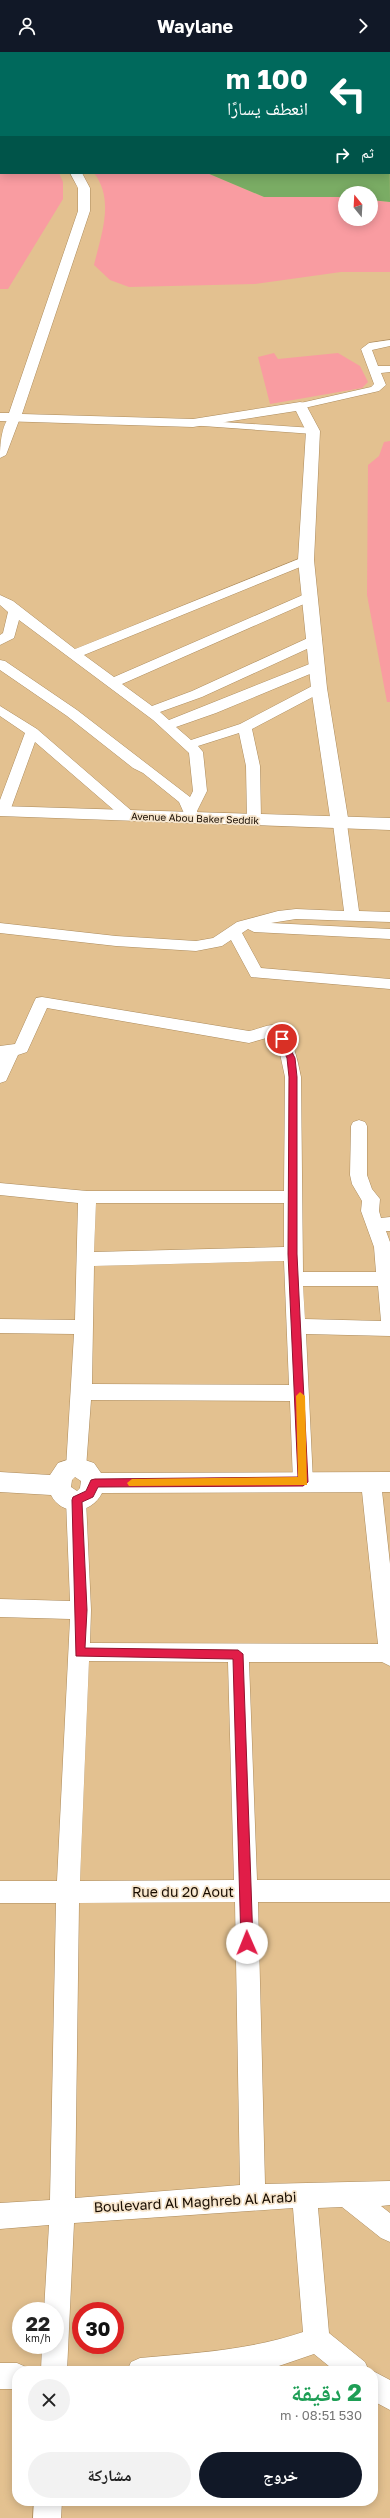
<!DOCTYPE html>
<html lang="ar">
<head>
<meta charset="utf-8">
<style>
	:root { --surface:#fff; --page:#f2f2f2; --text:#222; --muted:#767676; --accent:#111827 }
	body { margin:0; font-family:"Golos Text","Noto Naskh Arabic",sans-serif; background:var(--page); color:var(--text); direction:rtl; height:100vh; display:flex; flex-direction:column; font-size:15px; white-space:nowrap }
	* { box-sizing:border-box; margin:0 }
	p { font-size:13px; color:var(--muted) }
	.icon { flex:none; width:22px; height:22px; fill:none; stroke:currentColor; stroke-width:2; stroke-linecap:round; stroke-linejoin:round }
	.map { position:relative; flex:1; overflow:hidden; direction:ltr }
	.panel { position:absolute; left:12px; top:2314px; width:366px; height:140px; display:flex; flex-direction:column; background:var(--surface); border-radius:16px; box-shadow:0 2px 10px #0003; direction:rtl }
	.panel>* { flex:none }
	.top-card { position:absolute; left:0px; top:0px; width:390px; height:122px; box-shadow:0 2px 10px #0003; direction:rtl; background:#00695c; color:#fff; overflow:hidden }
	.needle { width:26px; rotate:342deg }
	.buttons { position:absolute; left:338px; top:134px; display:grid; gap:8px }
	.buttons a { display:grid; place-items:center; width:40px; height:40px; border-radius:50%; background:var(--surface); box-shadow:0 2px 10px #0003; font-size:20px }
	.speed { position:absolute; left:12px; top:2250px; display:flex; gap:8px; font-size:20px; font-weight:700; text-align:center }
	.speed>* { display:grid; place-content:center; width:52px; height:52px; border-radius:50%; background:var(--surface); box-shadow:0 2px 10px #0003; line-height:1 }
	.speed small { font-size:10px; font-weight:400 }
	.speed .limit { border:6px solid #d22; background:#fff; color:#111 }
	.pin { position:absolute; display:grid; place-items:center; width:34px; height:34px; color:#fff; margin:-17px; border:2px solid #fff; border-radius:50%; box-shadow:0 1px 4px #0007 }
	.me { position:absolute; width:44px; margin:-22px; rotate:359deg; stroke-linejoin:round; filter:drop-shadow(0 0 3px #0008) }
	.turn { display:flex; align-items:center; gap:14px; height:84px; padding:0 16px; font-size:18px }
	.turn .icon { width:52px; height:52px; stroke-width:2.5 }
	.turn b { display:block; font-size:28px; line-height:34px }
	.then { display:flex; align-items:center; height:38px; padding:0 16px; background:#0003; gap:8px; font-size:15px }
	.round { display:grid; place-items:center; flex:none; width:42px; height:42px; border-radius:21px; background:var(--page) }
	.head { display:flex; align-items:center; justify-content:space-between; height:68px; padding:0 16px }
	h1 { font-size:24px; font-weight:700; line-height:30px; color:#1e9e55 }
	.button { display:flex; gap:8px; margin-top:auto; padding:8px 16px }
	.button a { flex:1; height:46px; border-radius:24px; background:var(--accent); color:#fff; font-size:16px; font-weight:700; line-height:46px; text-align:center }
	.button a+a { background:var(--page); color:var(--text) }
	header { display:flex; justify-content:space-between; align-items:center; height:52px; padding:0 16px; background:var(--accent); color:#fff; font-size:18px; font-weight:700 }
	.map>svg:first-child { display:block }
</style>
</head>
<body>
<header><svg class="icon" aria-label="forward" viewBox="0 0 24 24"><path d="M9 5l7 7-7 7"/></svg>Waylane<svg class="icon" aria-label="person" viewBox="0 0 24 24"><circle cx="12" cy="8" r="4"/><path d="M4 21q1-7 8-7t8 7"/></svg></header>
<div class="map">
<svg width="390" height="2466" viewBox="0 0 390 2466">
	<rect width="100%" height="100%" fill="#e3c190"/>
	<path fill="#f99ca1" d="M0,99L1,121H59L63,130V147L8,237H0Z
		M94,121H207L264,145H345V167H371V148L390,150V220H341L255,232L129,235L110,228L94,213C101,183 115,148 94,121Z
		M274,301L278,307L338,301L360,314L368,330L362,336L270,352L258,305Z
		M390,389V650H387L367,543L368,413L379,404L384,390Z"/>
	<path fill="#7aac64" d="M12,0H298L329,1H12Z
		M389,3L390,150L371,148V141H345V145H264L207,121H389Z"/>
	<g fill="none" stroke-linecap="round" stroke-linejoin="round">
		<defs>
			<path id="minor" d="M390,288V294L372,298L378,314H390V320L381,321L386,333L379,339L300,357L296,356V352L371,335L374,332L361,297L369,291Z
				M14,363L20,366L6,403L0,406C0,396 1,366 14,363Z
				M193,368L313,376L319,379L313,382L189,373V369Z
				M306,504L312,508L310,511L84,603L114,625L305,542H313L315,545L313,548L122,632L152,654L192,639L310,585H320L322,588L320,591L202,645L160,660L169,668L312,611H322L324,614L322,617L216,661L176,675L191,688L240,672L314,633H324L326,636L324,639L252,677L260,714L261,767L259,770H249L247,767L246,714L239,681L198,694L203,700L207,739L197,759L199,765L197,768H187L179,750L143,721L133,716L67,664L0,618V608L5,609L77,658L190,745L193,739L189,701L153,668L19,568L14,586L0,593V583L3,581L8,560L0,553V543L13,549L75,597Z
				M0,654L37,677L133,760L135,763L133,766H123L35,690L10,759L8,762L0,763V748L25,681L0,664Z
				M340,767L347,772L359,859L390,860V870L296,867L271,871L390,877V887L254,880L248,877L242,881L261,916L390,927V937L251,925L231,888L222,894L196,899L116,894L0,881V871L116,884L196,889L213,886L237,870L278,859L296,857L344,859L333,772Z
				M42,945L249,979C256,978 266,973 273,973C292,974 298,1011 301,1025L303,1220H376L374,1195L361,1159L362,1149L352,1132L350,1123L351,1074L353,1070L359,1068L365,1070L367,1074V1123L372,1137L380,1147L379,1159L381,1166L390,1165V1179H386L390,1190V1284L306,1282L313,1430L310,1436L303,1438L296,1436L293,1430L290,1349L91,1348L86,1416L83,1422L76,1424L69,1422L66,1416L74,1282L0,1281V1267L75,1268L78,1151L0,1143V1131L87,1139H284L285,1025L279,997L270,985L249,991L47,956L27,1000L18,1003L6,1029L0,1031V994L15,992L34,950L36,946ZM96,1151H284V1195L94,1200ZM284,1209L289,1333L92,1332L94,1214ZM303,1234H378L381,1269L305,1267Z
				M371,1422L378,1424L381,1430L390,1512V1614L382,1610H249L257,1828H390V1850H258L265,2132L390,2129V2153L381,2154L390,2161V2190L381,2186L342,2155L318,2156L329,2281L365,2310L369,2319H335L314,2302L273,2316L256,2319H127L131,2310L140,2306C195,2301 250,2298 303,2280L293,2156L74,2171L67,2319H41L42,2293H55V2259H44L49,2173L0,2177V2151L50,2148L56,1851H0V1829H57L70,1567L0,1565V1547L70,1549L66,1448L69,1442L76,1440L83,1442L86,1448L91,1558L90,1591L378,1592L361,1430L364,1424ZM89,1609L228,1610L234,1828L80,1829ZM235,1850L240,2133L75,2146L79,1851Z
				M0,2311H17L26,2315L28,2319H17V2337H0Z
				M373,2319L390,2328V2358L373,2349Z
				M34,2449H62L61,2466H33Z"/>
			<path id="tertiary" d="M0,12H1V20H0Z
				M70,121H82L90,136V159L22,362L193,367L300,350L305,351L320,379L314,508L327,636L349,772L346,776H334L331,772L311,636L298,508L306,379L296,359L193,375L0,369V361H9L78,159V136Z
				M76,1405L94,1411L101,1421L390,1420V1440L102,1441C92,1462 62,1465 51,1443L0,1440V1420L50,1423L58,1411ZM75,1425L81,1429L80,1436L77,1439L71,1435L72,1428Z"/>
			<path id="secondary" d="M0,754L390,766V778L0,764Z"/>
		</defs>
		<use href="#minor" stroke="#ac8b5c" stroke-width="1"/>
		<use href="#tertiary" stroke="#ac8b5c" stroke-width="1"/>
		<use href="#secondary" stroke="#ac8b5c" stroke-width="1"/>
		<use href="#minor" fill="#fff" fill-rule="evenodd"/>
		<use href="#tertiary" fill="#fff" fill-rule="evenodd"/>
		<use href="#secondary" fill="#fff" fill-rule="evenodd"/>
	</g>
	<path fill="#e11d48" stroke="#92132f" d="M282,984L284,985L295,1006L297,1025V1202L308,1430L303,1434L98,1435L93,1445L82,1450L87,1558L85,1596L238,1598L243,1602L253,1891L247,1897L241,1891L233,1607L76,1604L72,1448L73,1445L86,1439L91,1428L95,1427L298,1425L288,1202L289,1025L287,1006L277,987Z"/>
	<path fill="#f59e0b" d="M300,1340L305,1344L307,1433L129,1434L127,1431L132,1427L298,1425L296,1344Z"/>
	<g text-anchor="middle" stroke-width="3.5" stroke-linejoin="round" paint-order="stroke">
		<g font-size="10" fill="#180c00" stroke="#f6e5cc">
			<text transform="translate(195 766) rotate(2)" y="4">Avenue Abou Baker Seddik</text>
		</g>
		<g font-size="14" fill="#180c00" stroke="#f6e5cc">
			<text x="183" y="1845">Rue du 20 Aout</text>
			<text transform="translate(195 2150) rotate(-3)" y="5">Boulevard Al Maghreb Al Arabi</text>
		</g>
	</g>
</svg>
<div class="buttons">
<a><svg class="needle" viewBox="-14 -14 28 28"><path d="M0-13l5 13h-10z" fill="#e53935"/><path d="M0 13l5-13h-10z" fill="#767676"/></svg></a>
</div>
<div class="speed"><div>22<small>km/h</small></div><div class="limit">30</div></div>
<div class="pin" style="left:282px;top:987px;background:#d93025"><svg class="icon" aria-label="arrive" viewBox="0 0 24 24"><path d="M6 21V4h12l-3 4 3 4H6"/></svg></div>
<svg class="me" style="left:247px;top:1891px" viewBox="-20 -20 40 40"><circle r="19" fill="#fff"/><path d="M0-13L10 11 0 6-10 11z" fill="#e11d48"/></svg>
<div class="top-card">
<div class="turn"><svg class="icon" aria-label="left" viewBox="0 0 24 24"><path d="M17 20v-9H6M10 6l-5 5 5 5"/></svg><div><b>100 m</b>انعطف يسارًا</div></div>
<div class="then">ثم<svg class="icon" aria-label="right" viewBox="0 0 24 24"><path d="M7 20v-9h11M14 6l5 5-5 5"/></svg></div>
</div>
<section class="panel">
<div class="head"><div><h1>2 دقيقة</h1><p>530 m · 08:51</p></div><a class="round"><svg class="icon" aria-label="close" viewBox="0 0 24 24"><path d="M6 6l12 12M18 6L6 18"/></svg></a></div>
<div class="button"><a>خروج</a><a>مشاركة</a></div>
</section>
</div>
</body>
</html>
